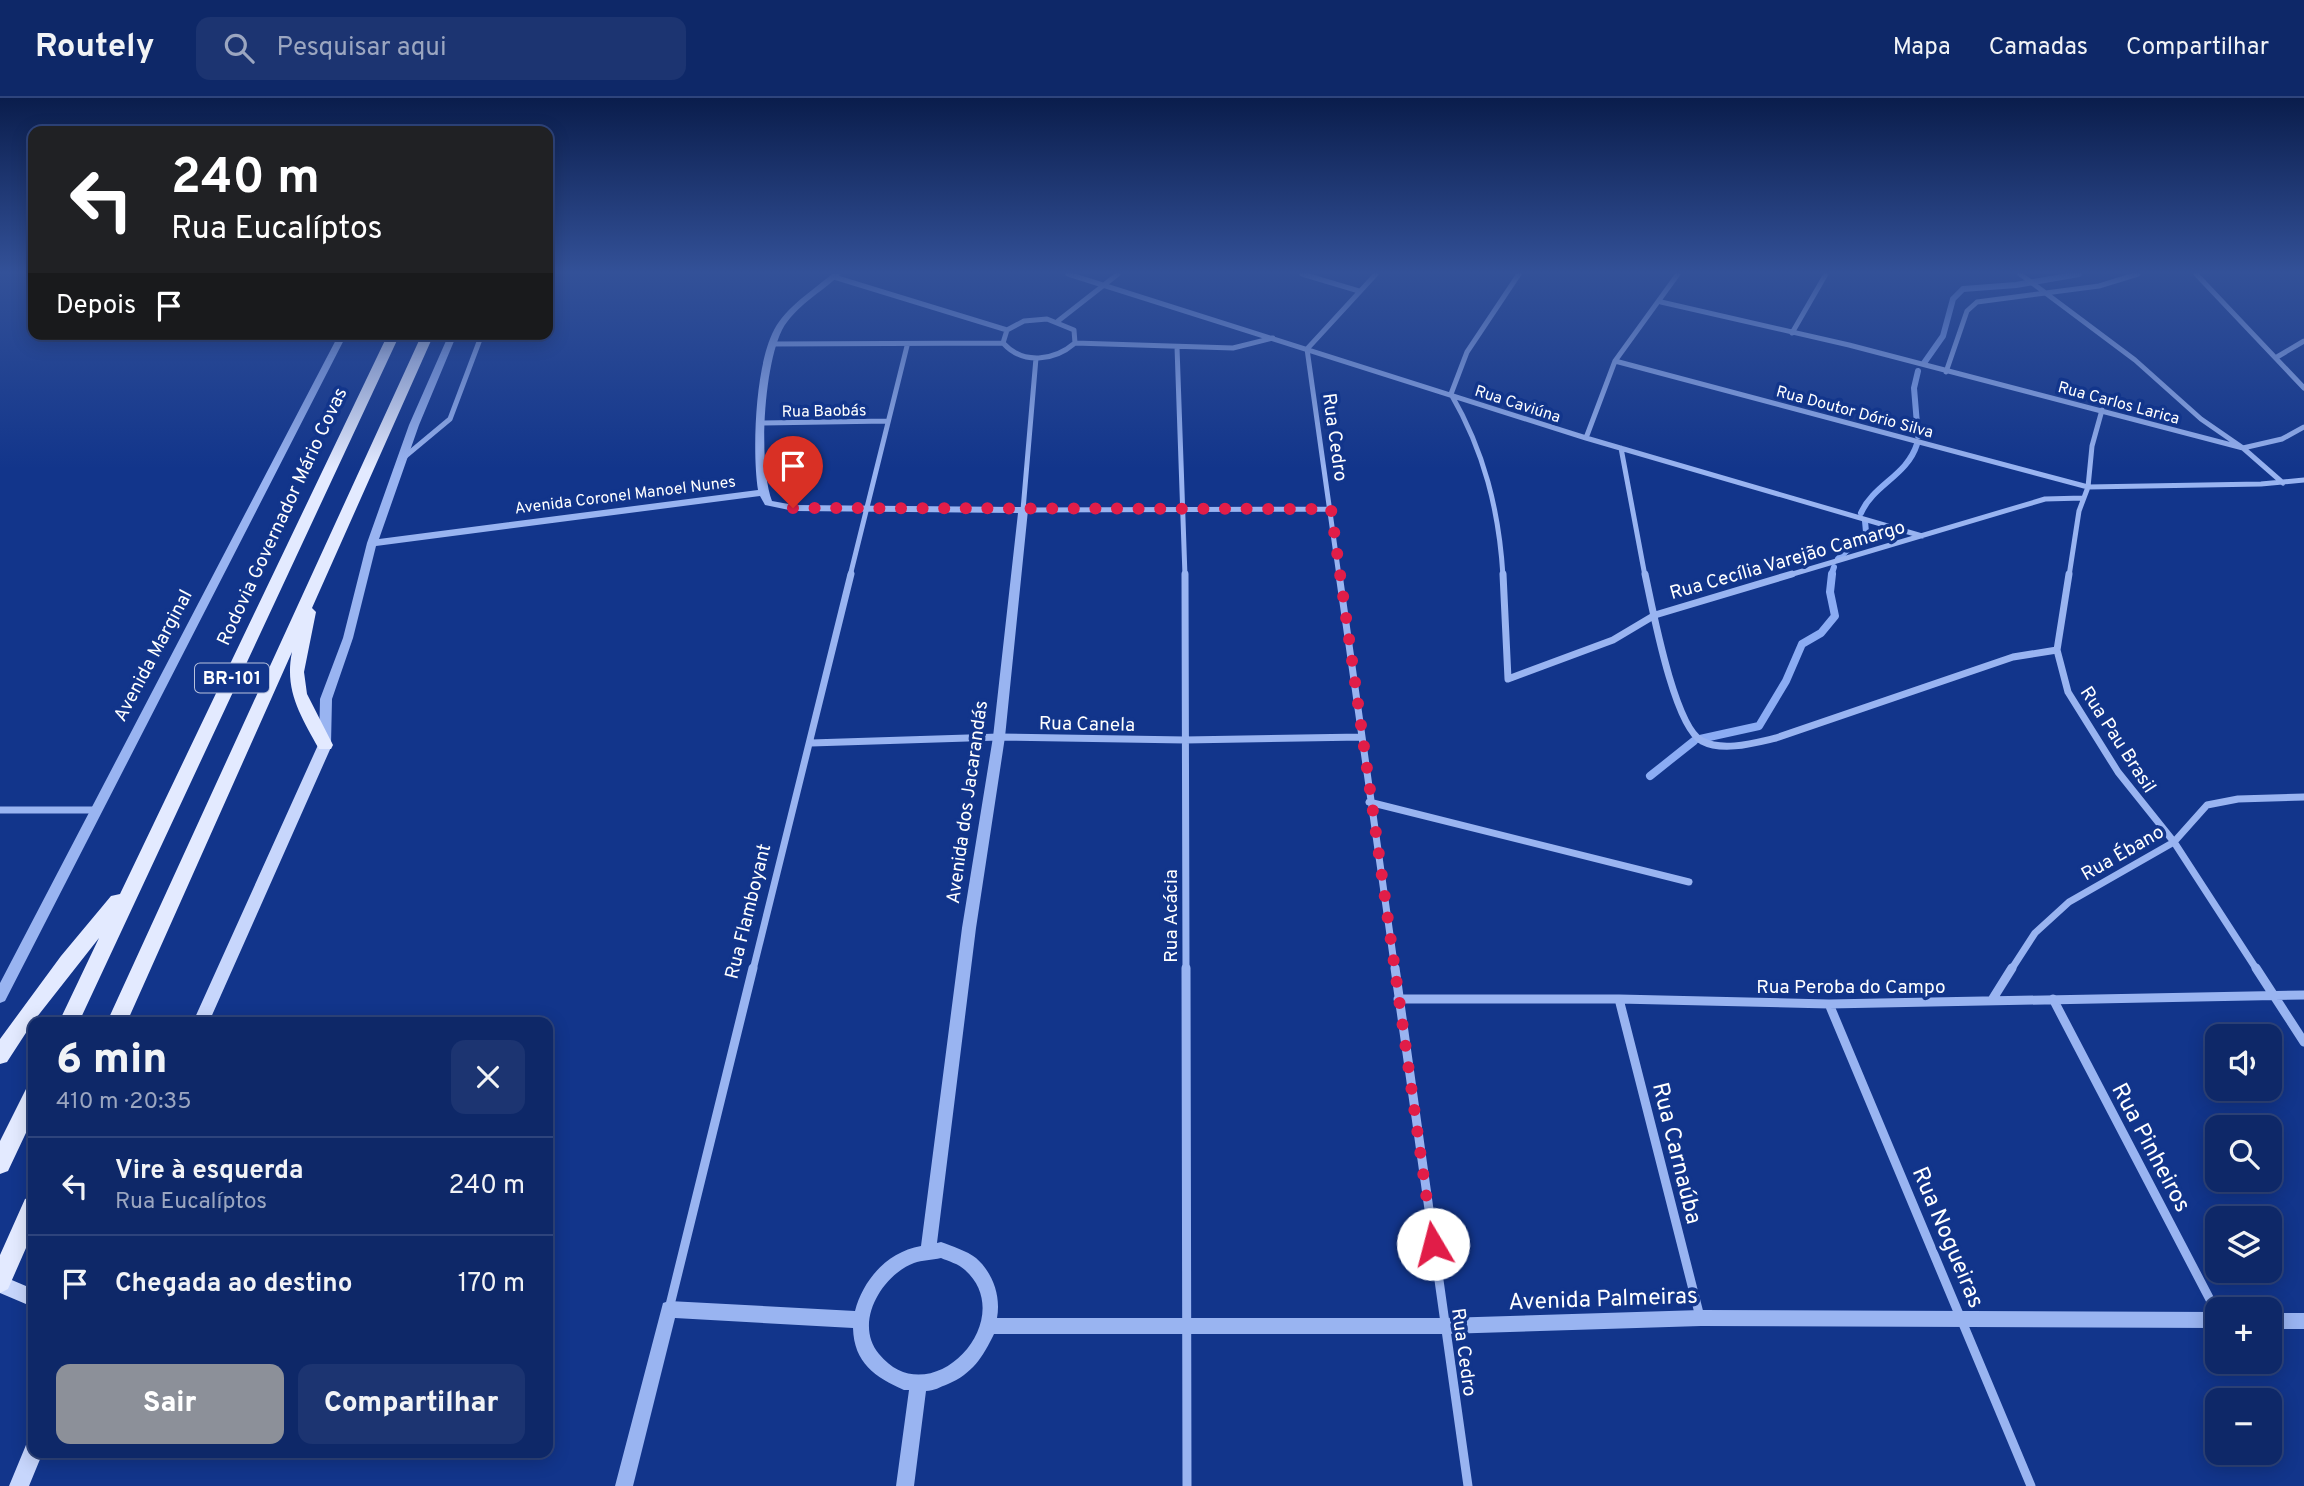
<!DOCTYPE html>
<html lang="pt">
<head>
<meta charset="utf-8">
<style>
	:root { --surface:#0e2868; --page:#1c3471; --text:#f1f3f6; --muted:#9ba6c0; --line:#2e447c; --accent:#8c9099 }
	body { margin:0; font-family:Overpass,sans-serif; background:var(--page); color:var(--text); height:100vh; display:flex; flex-direction:column; font-size:26px; white-space:nowrap }
	* { box-sizing:border-box; margin:0 }
	p { font-size:23px; color:var(--muted) }
	.icon { flex:none; width:38px; height:38px; fill:none; stroke:currentColor; stroke-width:2; stroke-linecap:round; stroke-linejoin:round }
	.map { position:relative; flex:1; overflow:hidden }
	.drawer { position:absolute; left:28px; top:919px; width:525px; height:441px; display:flex; flex-direction:column; background:var(--surface); border-radius:14px; box-shadow:0 4px 18px #0003,0 0 0 2px var(--line) }
	.drawer>* { flex:none }
	.hud { position:absolute; left:28px; top:28px; width:525px; height:214px; border-radius:14px; box-shadow:0 4px 18px #0003,0 0 0 2px var(--line); background:#202124; color:#fff; overflow:hidden }
	.tools { position:absolute; left:2205px; top:926px; display:grid; gap:14px }
	.tools a { display:grid; place-items:center; width:77px; height:77px; border-radius:14px; background:var(--surface); box-shadow:0 4px 18px #0003,0 0 0 2px var(--line); font-size:35px }
	.pin { position:absolute; display:grid; place-items:center; width:60px; height:60px; color:#fff; margin:-72px -30px; border-radius:50% 50% 50% 0; rotate:-45deg; box-shadow:0 0 7px #0007 }
	.pin .icon { rotate:45deg }
	.me { position:absolute; width:77px; margin:-38px; rotate:352deg; stroke-linejoin:round; filter:drop-shadow(0 0 5px #0008) }
	.turn { display:flex; align-items:center; gap:24px; height:147px; padding:0 28px; font-size:32px }
	.turn .icon { width:91px; height:91px; stroke-width:2.5 }
	.turn b { display:block; font-size:49px; line-height:60px }
	.then { display:flex; align-items:center; height:66px; padding:0 28px; background:#0003; gap:14px; font-size:26px }
	.round { display:grid; place-items:center; flex:none; width:74px; height:74px; border-radius:14px; background:var(--page) }
	.summary { display:flex; align-items:center; justify-content:space-between; height:119px; padding:0 28px }
	h1 { font-size:42px; font-weight:800; line-height:52px }
	.action { display:flex; gap:14px; margin-top:auto; padding:14px 28px }
	.action a { flex:1; height:80px; border-radius:14px; background:var(--accent); color:#fff; font-size:28px; font-weight:800; line-height:80px; text-align:center }
	.action a+a { background:var(--page); color:var(--text) }
	ul { padding:0; list-style:none }
	li { display:flex; align-items:center; gap:21px; height:98px; padding:0 28px; border-top:2px solid var(--line) }
	li div { flex:1 }
	li b { display:block; font-size:26px }
	li em { font-style:normal }
	header { display:flex; align-items:center; gap:42px; box-sizing:border-box; height:98px; padding:0 35px; background:var(--surface); border-bottom:2px solid var(--line) }
	header strong { font-size:33px }
	nav { display:flex; gap:38px; margin-inline-start:auto; font-size:24px }
	.search { width:490px; height:63px; background:var(--page); display:flex; align-items:center; gap:18px; box-sizing:border-box; padding:0 24px; border-radius:14px; color:var(--muted); font-size:26px }
	.map>svg:first-child { display:block }
</style>
</head>
<body>
<header>
<strong>Routely</strong>
<div class="search"><svg class="icon" aria-label="search" viewBox="0 0 24 24"><circle cx="10" cy="10" r="6"/><path d="M15 15l6 6"/></svg>Pesquisar aqui</div>
<nav><a>Mapa</a><a>Camadas</a><a>Compartilhar</a></nav>
</header>
<div class="map">
<svg width="2304" height="1388" viewBox="0 0 2304 1388">
	<rect width="100%" height="100%" fill="#12358b"/>
	<g fill="none" stroke-linecap="round" stroke-linejoin="round">
		<path stroke="#8bacf4" stroke-width="6" d="M1924,265L1943,238L1953,201L1963,191L2016,187L2079,176
			M1918,273L1914,290L1918,338
			M1861,415C1874,386 1907,378 1917,346
			M1838,461L1866,434L1865,423
			M1831,478L1834,469"/>
		<path stroke="#8bacf4" stroke-width="8" d="M1700,641L1759,628L1786,583L1802,546L1821,535L1835,518L1830,494L1832,476
			M1650,678L1694,643"/>
		<path stroke="#99b4f1" stroke-width="5" d="M1068,176L1586,340L1922,438
			M1302,176L1359,193
			M2020,176L2135,262L2201,321L2243,350L2283,385
			M2196,176L2304,290
			M834,179L1007,232
			M1661,204L1849,247L2243,350L2282,341L2304,329
			M1047,221L1074,232L1075,245C1054,263 1023,267 1003,245L1007,232L1024,223Z
			M1058,223L1118,176
			M1792,235L1826,176
			M1075,245L1233,250L1273,240
			M772,246L1003,245
			M1177,249L1185,478
			M2277,259L2304,243
			M1036,260L1023,412L1331,411
			M1615,263L2088,389L2261,386L2304,382
			M1946,274L1967,213L1977,204L2099,188L2138,176
			M763,325L887,323
			M1586,340L1615,263L1678,176
			M1621,350L1645,478
			M402,361L450,321L482,236
			M850,478L907,248
			M1339,478L1307,251L1376,176
			M1503,478C1499,412 1484,353 1451,296L1467,254L1519,176
			M1786,478L2045,401L2083,400
			M2069,478L2079,413L2088,389L2092,348L2102,312"/>
		<path stroke="#99b4f1" stroke-width="7" d="M1185,476L1186,872
			M1339,476L1395,872
			M1503,476L1508,581L1613,542L1655,517L1792,476
			M1645,476C1652,508 1674,629 1702,643C1723,654 1754,645 1776,640L2013,559L2057,552
			M2069,476L2057,552L2068,594L2118,674L2174,744L2257,872
			M811,645L999,639L1185,642L1362,639
			M1369,704L1689,784
			M0,712H96
			M753,872L851,476
			M2011,872L2035,835L2069,804L2174,744L2207,707L2238,701L2304,699"/>
		<path stroke="#99b4f1" stroke-width="9" d="M1186,870L1187,1388
			M1395,870L1468,1388
			M2256,870L2304,944
			M1398,901H1619L1829,906L2304,897
			M1619,901L1700,1219
			M2053,901L2217,1215
			M1992,902L2012,870
			M1829,906L2031,1388
			M669,1211L753,870"/>
		<path fill="#99b4f1" fill-rule="evenodd" d="M832,176H841C822,194 795,208 782,232C764,268 758,366 772,403L794,407L1023,409L1028,412L1005,639L976,830L937,1145L941,1144C952,1148 967,1153 976,1160C993,1175 1001,1198 997,1220H1445L1701,1212L2217,1214V1230L1701,1228L1445,1236H994C983,1259 972,1276 948,1286C940,1289 934,1293 926,1293L914,1388H896L909,1292H904C875,1279 854,1265 853,1230L675,1220L633,1388H615L663,1205L669,1203L855,1213C863,1182 887,1154 921,1148L962,830L993,639L1018,415L794,413L765,407L760,398L376,448L353,540L332,601L331,646L325,650L319,646L320,601L343,540L367,445L409,327L449,236H457L419,327L379,441L758,392C752,353 755,268 774,232C786,209 812,193 832,176ZM941,1160C948,1163 959,1166 965,1172C1021,1222 930,1319 879,1256C853,1225 882,1177 914,1165C922,1162 932,1162 941,1160Z
			M339,236H347L5,903L0,905V885Z
			M2270,1215H2304V1231H2270Z"/>
		<path fill="#c7d6fc" fill-rule="evenodd" d="M325,642L332,647L209,924H193L318,647Z
			M0,1177L33,1191V1209L0,1195Z
			M33,1344V1354H43L29,1388H9L26,1347Z"/>
		<path fill="#e3eaff" fill-rule="evenodd" d="M388,236H400L79,924H59L99,840L33,924L7,964L0,966V941L61,858L111,798L120,796Z
			M422,236H434L312,510L316,514L304,574L307,596L333,647L331,651H319C301,618 284,593 292,554L127,924H107Z
			M33,988V1020L8,1073L0,1076V1043L26,991Z
			M33,1098V1134L8,1191L0,1195V1157L25,1101Z"/>
	</g>
	<linearGradient id="sky" x2="0" y2="1"><stop stop-color="#0a1d4c"/><stop offset="0.47" stop-color="#335198"/><stop offset="1" stop-color="#335198" stop-opacity="0"/></linearGradient>
	<rect width="2304" height="371" fill="url(#sky)"/>
	<g fill="none" stroke-linecap="round" stroke-linejoin="round">
		<path stroke="#e11d48" stroke-width="12" stroke-dasharray="0 21.6" d="M793,410L1331,411L1433,1146"/>
	</g>
	<g text-anchor="middle" stroke-width="7" stroke-linejoin="round" paint-order="stroke">
		<g font-size="16" fill="#fff" stroke="#12358b">
			<text transform="translate(2119 304) rotate(15)" y="6">Rua Carlos Larica</text>
			<text transform="translate(1518 305) rotate(18)" y="6">Rua Caviúna</text>
			<text transform="translate(824 312) rotate(-1)" y="6">Rua Baobás</text>
			<text transform="translate(1855 313) rotate(15)" y="6">Rua Doutor Dório Silva</text>
			<text transform="translate(625 396) rotate(-7)" y="6">Avenida Coronel Manoel Nunes</text>
		</g>
		<rect fill="#12358b" stroke="#b8c2dc" stroke-width="2" x="195" y="565.5" width="74" height="29" rx="5"/>
		<g font-size="18" font-weight="bold" fill="#fff">
			<text x="232" y="586">BR-101</text>
		</g>
		<g font-size="19" fill="#fff" stroke="#12358b">
			<text transform="translate(1336 339) rotate(82)" y="7">Rua Cedro</text>
			<text transform="translate(281 418) rotate(-65)" y="7">Rodovia Governador Mário Covas</text>
			<text transform="translate(1787 461) rotate(-16)" y="7">Rua Cecília Varejão Camargo</text>
			<text transform="translate(152 557) rotate(-62)" y="7">Avenida Marginal</text>
			<text transform="translate(1087 625) rotate(1)" y="7">Rua Canela</text>
			<text transform="translate(2119 641) rotate(57)" y="7">Rua Pau Brasil</text>
			<text transform="translate(966 704) rotate(-82)" y="7">Avenida dos Jacarandás</text>
			<text transform="translate(2122 754) rotate(-30)" y="7">Rua Ébano</text>
			<text transform="translate(747 813) rotate(-76)" y="7">Rua Flamboyant</text>
			<text transform="translate(1170 818) rotate(-90)" y="7">Rua Acácia</text>
			<text x="1851" y="895">Rua Peroba do Campo</text>
			<text transform="translate(1465 1254) rotate(82)" y="7">Rua Cedro</text>
		</g>
		<g font-size="23" fill="#fff" stroke="#12358b">
			<text transform="translate(2152 1049) rotate(62)" y="8">Rua Pinheiros</text>
			<text transform="translate(1678 1055) rotate(76)" y="8">Rua Carnaúba</text>
			<text transform="translate(1949 1139) rotate(67)" y="8">Rua Nogueiras</text>
			<text transform="translate(1603 1200) rotate(-2)" y="8">Avenida Palmeiras</text>
		</g>
	</g>
</svg>
<div class="tools">
<a><svg class="icon" aria-label="sound" viewBox="0 0 24 24"><path d="M4 9h4l5-4v14l-5-4H4zM17 9q2 3 0 6"/></svg></a>
<a><svg class="icon" aria-label="search" viewBox="0 0 24 24"><circle cx="10" cy="10" r="6"/><path d="M15 15l6 6"/></svg></a>
<a><svg class="icon" aria-label="layers" viewBox="0 0 24 24"><path d="M12 4l9 5-9 5-9-5zM3 14l9 5 9-5"/></svg></a>
<a>+</a>
<a>−</a>
</div>
<div class="pin" style="left:793px;top:410px;background:#d93025"><svg class="icon" aria-label="arrive" viewBox="0 0 24 24"><path d="M6 21V4h12l-3 4 3 4H6"/></svg></div>
<svg class="me" style="left:1433px;top:1146px" viewBox="-20 -20 40 40"><circle r="19" fill="#fff"/><path d="M0-13L10 11 0 6-10 11z" fill="#e11d48"/></svg>
<div class="hud">
<div class="turn"><svg class="icon" aria-label="left" viewBox="0 0 24 24"><path d="M17 20v-9H6M10 6l-5 5 5 5"/></svg><div><b>240 m</b>Rua Eucalíptos</div></div>
<div class="then">Depois<svg class="icon" aria-label="arrive" viewBox="0 0 24 24"><path d="M6 21V4h12l-3 4 3 4H6"/></svg></div>
</div>
<section class="drawer">
<div class="summary"><div><h1>6 min</h1><p>410 m · 20:35</p></div><a class="round"><svg class="icon" aria-label="close" viewBox="0 0 24 24"><path d="M6 6l12 12M18 6L6 18"/></svg></a></div>
<ul>
<li><svg class="icon" aria-label="left" viewBox="0 0 24 24"><path d="M17 20v-9H6M10 6l-5 5 5 5"/></svg><div><b>Vire à esquerda</b><p>Rua Eucalíptos</p></div><em>240 m</em></li>
<li><svg class="icon" aria-label="arrive" viewBox="0 0 24 24"><path d="M6 21V4h12l-3 4 3 4H6"/></svg><div><b>Chegada ao destino</b></div><em>170 m</em></li>
</ul>
<div class="action"><a>Sair</a><a>Compartilhar</a></div>
</section>
</div>
</body>
</html>
